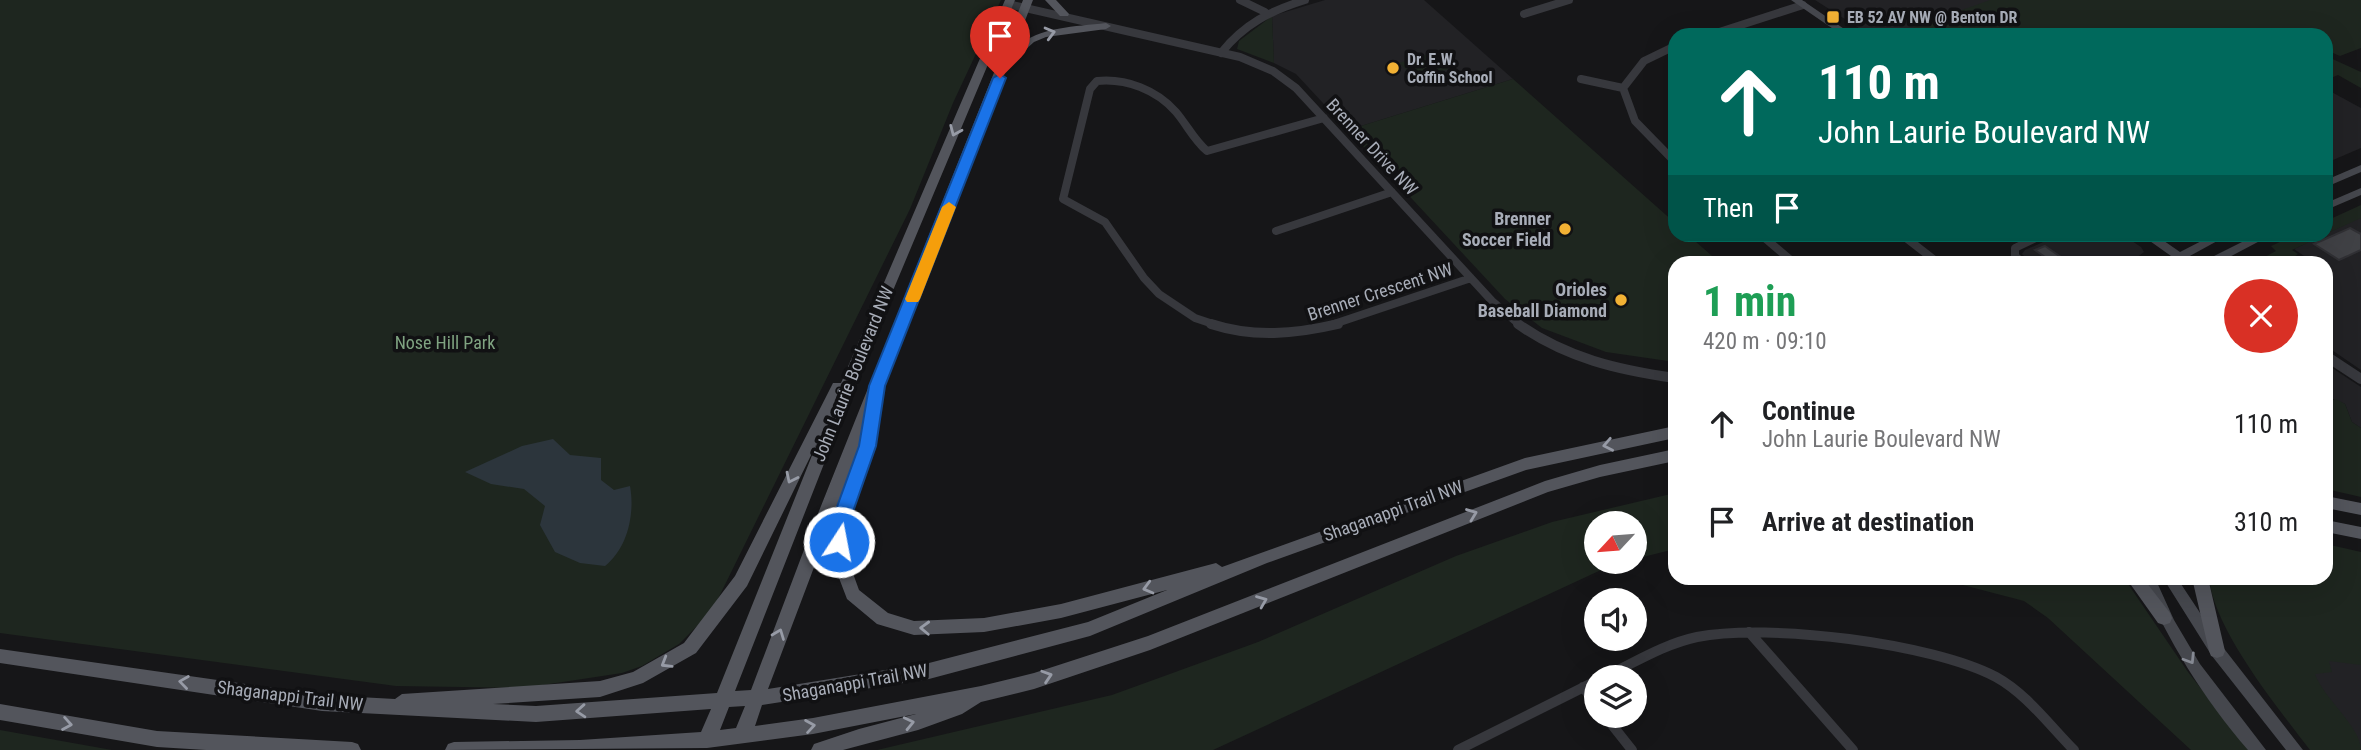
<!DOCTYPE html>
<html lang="en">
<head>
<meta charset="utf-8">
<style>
	:root { --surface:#fff; --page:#f6f6f6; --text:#202124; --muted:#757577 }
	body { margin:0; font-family:"Roboto Condensed",sans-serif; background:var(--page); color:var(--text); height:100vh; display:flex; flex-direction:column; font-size:26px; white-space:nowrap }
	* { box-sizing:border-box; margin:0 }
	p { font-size:23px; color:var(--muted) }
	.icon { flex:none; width:38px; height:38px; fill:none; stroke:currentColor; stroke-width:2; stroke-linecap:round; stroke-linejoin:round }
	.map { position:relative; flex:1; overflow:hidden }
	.side { position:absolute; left:1668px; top:256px; width:665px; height:329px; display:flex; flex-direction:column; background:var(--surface); border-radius:21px; box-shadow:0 7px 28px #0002 }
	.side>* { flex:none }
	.guide { position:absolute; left:1668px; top:28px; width:665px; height:214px; border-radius:21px; box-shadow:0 7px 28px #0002; background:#00695c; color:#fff; overflow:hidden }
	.needle { width:46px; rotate:244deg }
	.fabs { position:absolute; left:1584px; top:511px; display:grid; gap:14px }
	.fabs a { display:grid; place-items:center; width:63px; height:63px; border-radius:50%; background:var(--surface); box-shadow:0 7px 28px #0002; font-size:35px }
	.pin { position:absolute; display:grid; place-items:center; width:60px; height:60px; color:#fff; margin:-72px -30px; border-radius:50% 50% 50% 0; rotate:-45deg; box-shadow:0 0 7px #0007 }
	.pin .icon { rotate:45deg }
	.me { position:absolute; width:77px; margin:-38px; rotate:11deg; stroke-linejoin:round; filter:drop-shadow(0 0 5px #0008) }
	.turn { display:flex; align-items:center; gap:24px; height:147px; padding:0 35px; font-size:32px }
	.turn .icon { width:91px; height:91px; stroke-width:2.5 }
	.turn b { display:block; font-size:49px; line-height:60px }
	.then { display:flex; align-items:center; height:66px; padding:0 35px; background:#0003; gap:14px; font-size:26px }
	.round { display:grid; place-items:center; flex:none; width:74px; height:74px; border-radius:37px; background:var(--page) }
	.overview { display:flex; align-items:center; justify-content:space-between; height:119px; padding:0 35px }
	h1 { font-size:42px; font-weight:700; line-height:52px; color:#1e9e55 }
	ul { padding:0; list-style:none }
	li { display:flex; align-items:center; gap:21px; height:98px; padding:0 35px }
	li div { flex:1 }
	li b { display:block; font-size:26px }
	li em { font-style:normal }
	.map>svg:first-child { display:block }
</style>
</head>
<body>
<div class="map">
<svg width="2361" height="750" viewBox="0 0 2361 750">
	<rect width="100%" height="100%" fill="#161618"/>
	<path fill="#222225" d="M1325,0H1424L1513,79L1348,130L1296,74L1274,63L1272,16Z
		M1815,0H2163L2227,35H1870Z
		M2326,89L2361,108V148L2326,163Z
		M2361,217V370L2326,346V262H2299L2307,258L2294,249Z
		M2061,234L2123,235L2141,247L2144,252L2131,262H2030L2022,254L2025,250Z
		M2326,364L2361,387V428L2352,422L2345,404L2333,399L2326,403Z
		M2269,640L2361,651V750Z"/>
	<path fill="#1e261f" d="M0,0H1001L953,103L910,209L712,611L679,644L642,666L622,673L523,688L396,686L0,633Z
		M1990,0H2361V48L2340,56L2333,53L2326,56V35H1892Z
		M1272,16L1274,63L1237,49L1239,41Z
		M1432,53L1449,69L1416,79L1399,63Z
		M2326,56L2361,72V88L2338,75L2326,80Z
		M1513,79L1675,223V234L1688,235L1719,262H1675V362L1606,352L1542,328L1505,299L1348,130Z
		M2361,205V218L2326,234V221Z
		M2297,234L2325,235L2292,250L2298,254L2294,257L2296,260L2303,261L2299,262H2243L2250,259L2255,262L2276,251L2271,246Z
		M2336,399L2345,404L2352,422L2361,428V497L2326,489V403Z
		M1675,493V549L1635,559L1634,523H1596V562H1626L1601,570L1213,750H877L1112,695L1258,642L1456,556L1552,522Z
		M2326,544L2361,552V665L2329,661L2332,672L2315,674C2324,699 2361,727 2361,750H2310C2278,708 2214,630 2209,578H2326Z
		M1936,578H2124L2188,672L2249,750H2191L2048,618L2024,601Z
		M0,730L112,750H0Z"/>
	<path fill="#2c353c" d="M553,439L570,455L601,458V480L614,490L630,486C635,513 628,548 605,566L580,563L555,552L540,525L545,506L524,489L491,484L465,472L522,446Z"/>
	<path fill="#404145" stroke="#303034" stroke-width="2" d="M2350,228L2361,234V250L2339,260L2314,244Z
		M2045,246L2068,262H2052L2035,250Z"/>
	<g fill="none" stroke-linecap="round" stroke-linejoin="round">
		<path stroke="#37383d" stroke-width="8" d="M1240,0L1265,12
			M1008,4L1240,57L1273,71L1296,88L1492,301L1520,325
			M1524,14L1569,0
			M1710,35L1803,5
			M1675,46L1644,61L1623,88L1635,121L1675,162
			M1221,53C1244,24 1270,11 1305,0
			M1581,79L1623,88
			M1276,231L1392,192
			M1760,234L1793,262
			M1901,234L1937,262
			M2022,262L2015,256V248L2044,234
			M1216,325L1195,318L1159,294L1144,278L1105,222L1063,199L1090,89L1097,81C1126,78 1157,90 1176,112C1187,125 1194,140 1207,151L1324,118
			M1331,325L1471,278"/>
		<path stroke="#37383d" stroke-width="10" d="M1211,324C1254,338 1295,334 1338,324
			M1518,324C1566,358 1618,370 1675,378
			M2326,356L2361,379
			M1749,632L1853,750
			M1604,677C1634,663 1664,644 1697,637C1769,623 1931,643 1996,677C2027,694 2050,726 2074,750
			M1583,687L1596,704
			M1605,716L1632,750
			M1458,750L1596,681"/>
		<path fill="#45474d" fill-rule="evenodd" d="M1791,0H1802L1853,35H1842Z
			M2361,165V172L2326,187V180Z
			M2361,188V195L2326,210V203Z
			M2140,234H2154L2180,252L2215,234H2230L2188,257L2192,262H2164L2165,259L2171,256Z
			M2258,234H2273L2220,262H2206L2208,259Z
			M2141,578H2155L2174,620L2200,664L2266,750H2248C2203,698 2168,641 2141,578Z
			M2163,578H2177L2222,646L2303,750H2286L2212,656Z"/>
		<path fill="#53555c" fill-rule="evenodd" d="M1005,0H1015L876,331L735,691L751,690L813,526L1023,0H1033L1014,49C1039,26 1074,27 1106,23L1111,26L1106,29L1046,37L1034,42L1008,65L875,406L880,411L874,446L847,526V557L859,590L888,613L914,621L984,618L1061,604L1216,563L1222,567L1525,458L1675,426V438L1526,470L1267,563L1090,636L929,679L762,705L755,726L813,718L981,686L1034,673L1148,636L1545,481L1600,465L1675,449V461L1600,477L1548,492L1150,650L1034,689L981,702L962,714L918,730L843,750H811L814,744L859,729L916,714L813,734L707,748L445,750L448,744L454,742L580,740L701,732L711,709L536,722L322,711L0,663V649L322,695L395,699L402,694L600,681L633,672L684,643L735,576L831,387L833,383H841ZM817,443L717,693L536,706L493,704L600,697L643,683L696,653L747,586ZM858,451L831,526V557L847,599L877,624L914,635L984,632L1061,618L1167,590L1088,622L929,663L768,689ZM745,706L736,728L720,730L729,707Z
			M1045,0H1056L1069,14L1068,16H1060Z
			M2326,496L2361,503V515L2326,508Z
			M2326,520L2361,527V539L2326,532Z
			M2126,578H2143L2170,613L2172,618L2170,623L2164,625L2158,623Z
			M2192,578H2208L2225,651L2223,656L2217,658L2211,656L2209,651Z
			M0,704L157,731L352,742L358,744L361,750H206L157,747L0,720Z"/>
	</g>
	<defs><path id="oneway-chevron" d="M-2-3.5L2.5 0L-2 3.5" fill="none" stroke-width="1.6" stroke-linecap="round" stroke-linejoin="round" transform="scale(1.75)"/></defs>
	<g stroke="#979ba6">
		<use href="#oneway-chevron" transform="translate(1050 33) rotate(-15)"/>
		<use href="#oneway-chevron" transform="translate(955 131) rotate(113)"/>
		<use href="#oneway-chevron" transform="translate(1608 445) rotate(169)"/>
		<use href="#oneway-chevron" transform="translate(791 478) rotate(116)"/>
		<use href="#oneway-chevron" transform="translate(1472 514) rotate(-21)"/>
		<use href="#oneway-chevron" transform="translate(1148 588) rotate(165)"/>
		<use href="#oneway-chevron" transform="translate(1262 601) rotate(-22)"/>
		<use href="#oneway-chevron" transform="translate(925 628) rotate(-178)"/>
		<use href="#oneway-chevron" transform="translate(779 634) rotate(-69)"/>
		<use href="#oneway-chevron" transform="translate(666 663) rotate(149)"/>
		<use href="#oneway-chevron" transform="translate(1047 676) rotate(-18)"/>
		<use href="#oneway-chevron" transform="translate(184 682) rotate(-172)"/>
		<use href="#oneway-chevron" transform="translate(581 711) rotate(176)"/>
		<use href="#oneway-chevron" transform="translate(909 723) rotate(-13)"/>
		<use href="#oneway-chevron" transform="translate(67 724) rotate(10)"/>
		<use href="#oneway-chevron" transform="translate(810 726) rotate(-9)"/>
	</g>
	<use stroke="#858993" href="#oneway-chevron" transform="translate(2190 659) rotate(58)"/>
	<path fill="#1a73e8" stroke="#114b97" stroke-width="2" d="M1000,74L1006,78L885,386L876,446L848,526L845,547H833L830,526L859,446L869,386L993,78Z"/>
	<path fill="#f59e0b" d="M949,202L956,207L920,299L918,302H907L905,299L942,207Z"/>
	<g fill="#f2b134" stroke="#111113" stroke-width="2.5">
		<rect x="1826" y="10" width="14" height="14" rx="3.5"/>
		<circle cx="1393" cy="68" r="7"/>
		<circle cx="1565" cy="229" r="7"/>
		<circle cx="1621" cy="300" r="7"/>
	</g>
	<g text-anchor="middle" stroke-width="7" stroke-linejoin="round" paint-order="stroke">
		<g font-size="16" font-weight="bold" fill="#a8adb8" stroke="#111113" text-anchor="start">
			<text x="1847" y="23">EB 52 AV NW @ Benton DR</text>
			<text x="1407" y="65">Dr. E.W.<tspan x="1407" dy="18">Coffin School</tspan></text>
		</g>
		<g font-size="18" fill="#a8adb8" stroke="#111113">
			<text transform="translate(1372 147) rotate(47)" y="6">Brenner Drive NW</text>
			<text transform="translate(1380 292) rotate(-18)" y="6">Brenner Crescent NW</text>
			<text transform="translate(853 374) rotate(-68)" y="6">John Laurie Boulevard NW</text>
			<text transform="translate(1393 511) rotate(-20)" y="6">Shaganappi Trail NW</text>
			<text transform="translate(855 683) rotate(-10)" y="6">Shaganappi Trail NW</text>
			<text transform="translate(290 696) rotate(7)" y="6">Shaganappi Trail NW</text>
		</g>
		<g font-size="18" font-weight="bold" fill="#a8adb8" stroke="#111113" text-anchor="end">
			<text x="1551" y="225">Brenner<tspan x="1551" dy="21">Soccer Field</tspan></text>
			<text x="1607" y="296">Orioles<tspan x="1607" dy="21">Baseball Diamond</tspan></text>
		</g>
		<g font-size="18" fill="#7fa381" stroke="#111113">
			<text x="445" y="349">Nose Hill Park</text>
		</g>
	</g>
</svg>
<div class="fabs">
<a><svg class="needle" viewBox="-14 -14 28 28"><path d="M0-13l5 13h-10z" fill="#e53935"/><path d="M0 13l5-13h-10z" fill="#757577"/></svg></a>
<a><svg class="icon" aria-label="sound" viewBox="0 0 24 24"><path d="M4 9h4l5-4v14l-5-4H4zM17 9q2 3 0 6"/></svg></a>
<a><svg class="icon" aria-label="layers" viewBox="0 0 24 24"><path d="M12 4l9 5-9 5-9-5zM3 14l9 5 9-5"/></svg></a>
</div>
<div class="pin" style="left:1000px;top:78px;background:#d93025"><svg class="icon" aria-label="arrive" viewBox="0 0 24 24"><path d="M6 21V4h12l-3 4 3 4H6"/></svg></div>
<svg class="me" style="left:839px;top:542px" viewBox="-20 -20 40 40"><circle r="17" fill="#1a73e8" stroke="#fff" stroke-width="3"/><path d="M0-11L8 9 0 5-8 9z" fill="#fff"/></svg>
<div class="guide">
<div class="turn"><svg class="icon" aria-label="ahead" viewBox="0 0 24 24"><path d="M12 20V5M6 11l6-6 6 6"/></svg><div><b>110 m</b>John Laurie Boulevard NW</div></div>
<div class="then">Then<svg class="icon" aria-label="arrive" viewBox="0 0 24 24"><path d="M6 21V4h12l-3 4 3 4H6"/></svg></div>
</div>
<section class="side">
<div class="overview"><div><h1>1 min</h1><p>420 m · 09:10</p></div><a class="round" style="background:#d93025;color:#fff"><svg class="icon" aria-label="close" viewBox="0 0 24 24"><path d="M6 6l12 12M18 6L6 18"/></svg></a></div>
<ul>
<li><svg class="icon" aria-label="ahead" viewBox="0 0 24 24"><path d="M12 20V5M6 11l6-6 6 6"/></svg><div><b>Continue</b><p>John Laurie Boulevard NW</p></div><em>110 m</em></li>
<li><svg class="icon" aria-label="arrive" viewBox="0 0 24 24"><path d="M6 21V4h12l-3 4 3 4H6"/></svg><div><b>Arrive at destination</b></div><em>310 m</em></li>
</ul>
</section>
</div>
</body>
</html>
